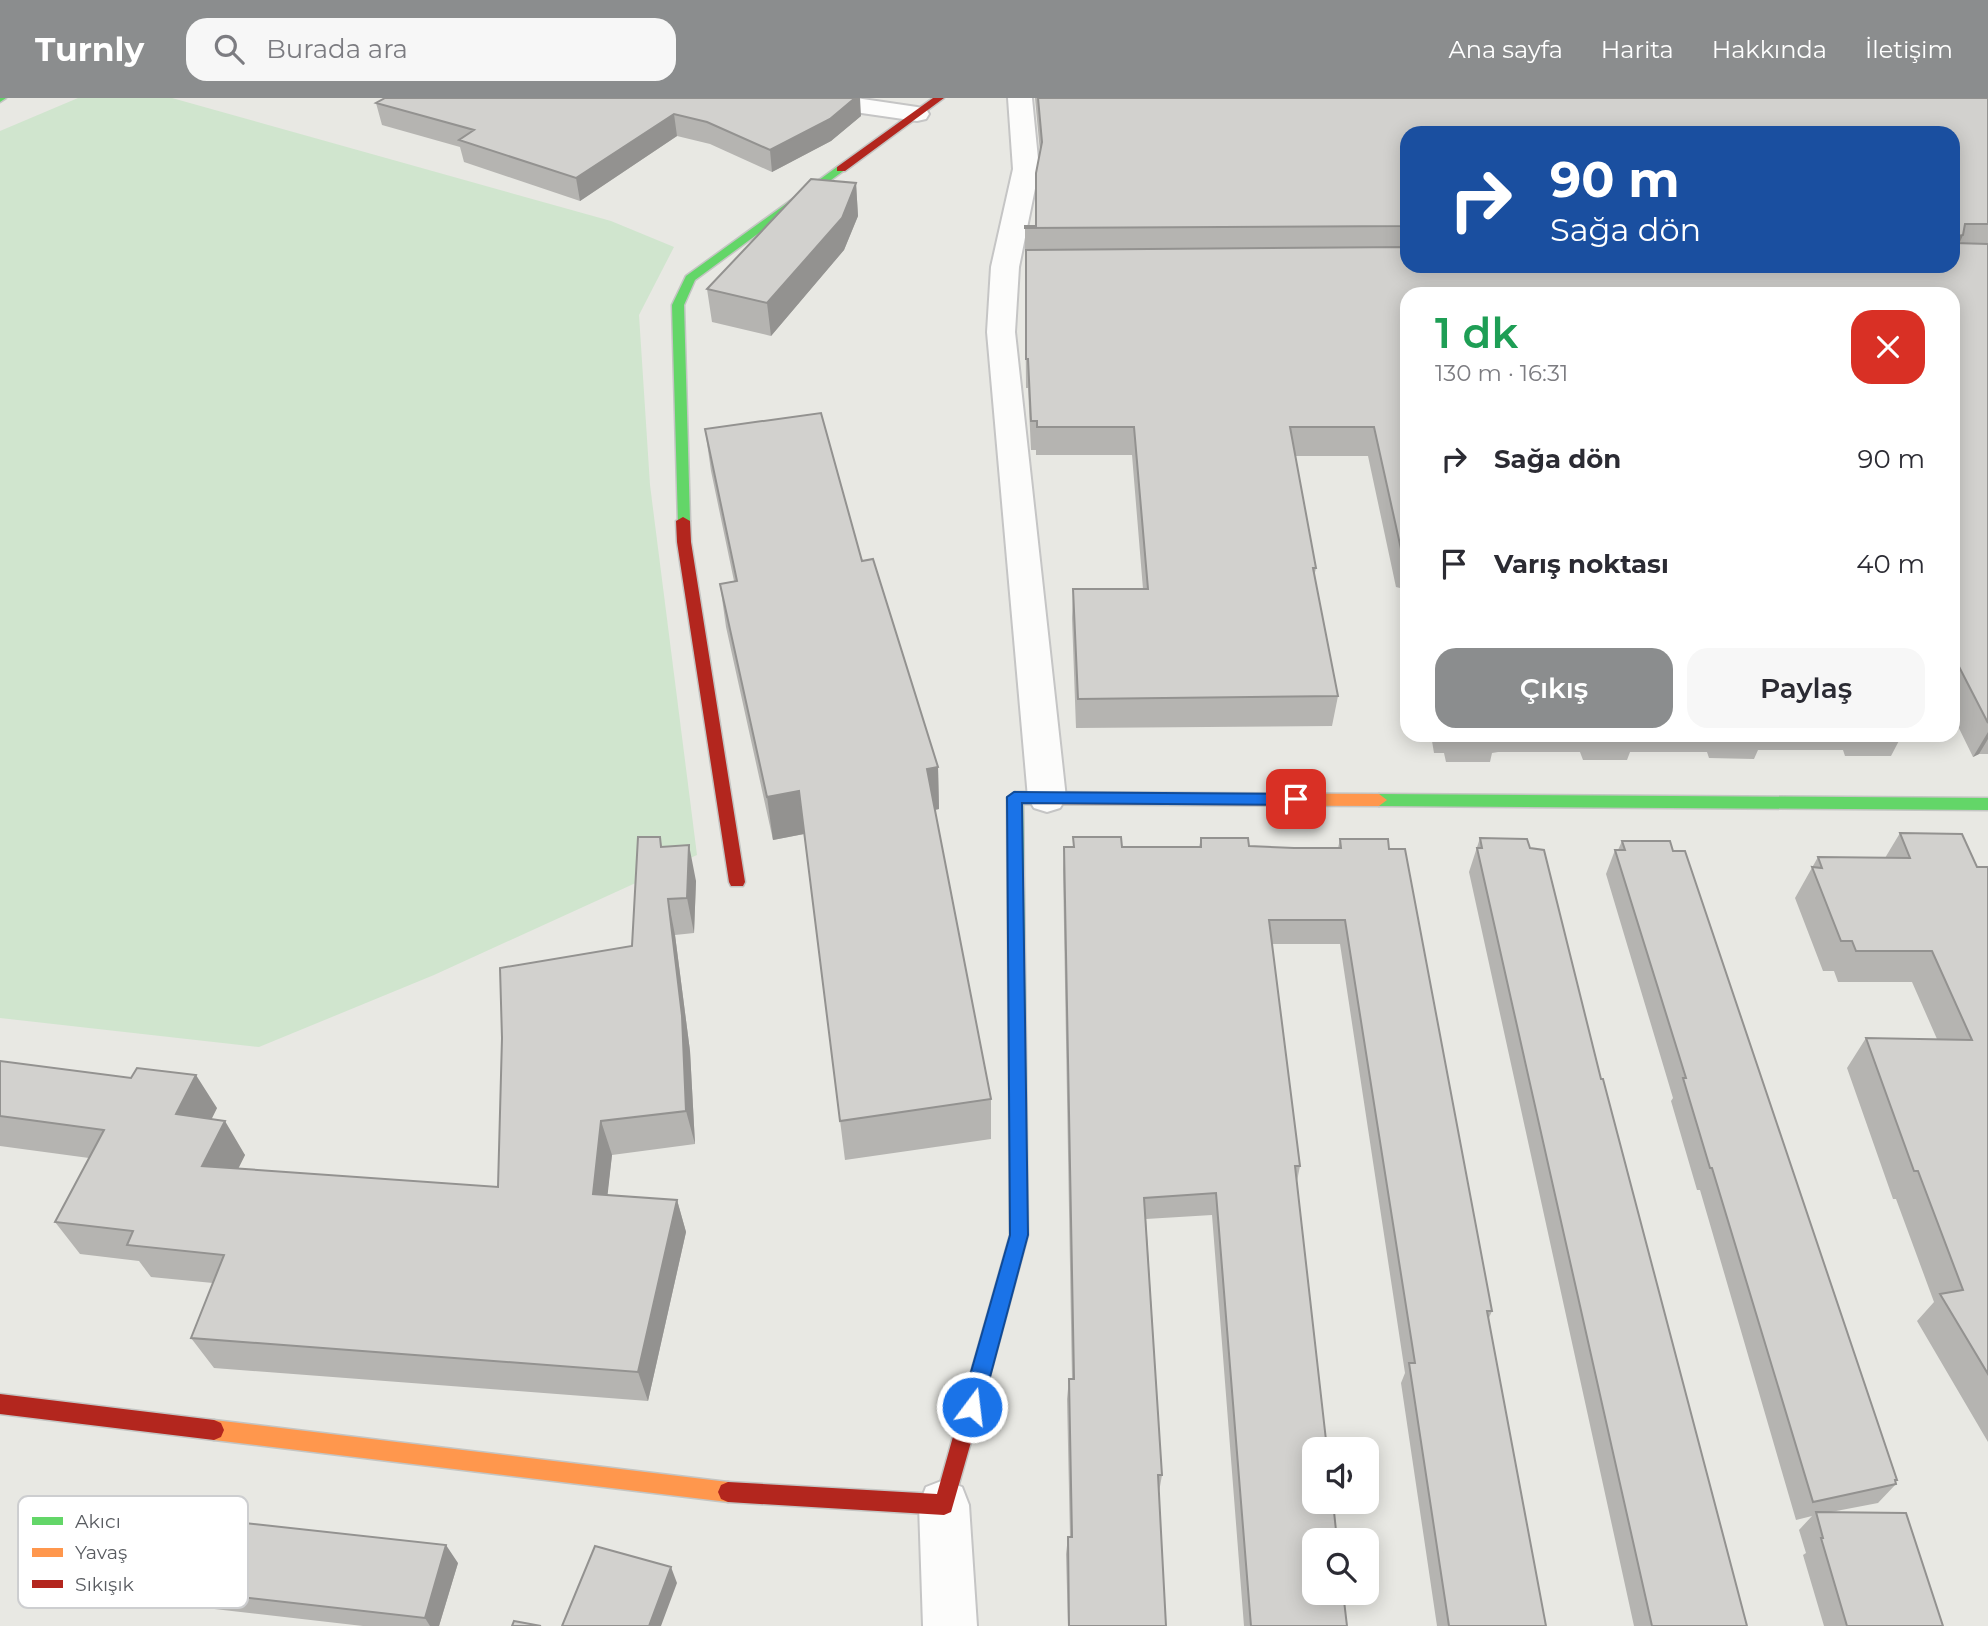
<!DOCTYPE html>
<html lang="tr">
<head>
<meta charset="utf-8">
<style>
	:root { --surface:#fff; --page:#f7f7f7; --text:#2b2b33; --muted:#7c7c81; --accent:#8b8d8e }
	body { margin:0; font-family:Montserrat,sans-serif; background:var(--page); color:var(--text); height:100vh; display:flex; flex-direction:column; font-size:26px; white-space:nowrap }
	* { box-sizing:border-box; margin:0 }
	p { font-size:23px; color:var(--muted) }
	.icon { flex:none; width:38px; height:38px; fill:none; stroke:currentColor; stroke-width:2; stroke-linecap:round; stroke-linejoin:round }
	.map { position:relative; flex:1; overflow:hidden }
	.drawer { position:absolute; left:1400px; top:189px; width:560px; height:455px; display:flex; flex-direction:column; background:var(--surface); border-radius:21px; box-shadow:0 4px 18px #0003 }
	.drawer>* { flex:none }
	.hud { position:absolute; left:1400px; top:28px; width:560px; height:147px; border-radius:21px; box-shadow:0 4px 18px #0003; background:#1a4fa0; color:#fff; overflow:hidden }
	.fabs { position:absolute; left:1302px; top:1339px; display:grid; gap:14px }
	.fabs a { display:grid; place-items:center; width:77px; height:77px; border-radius:14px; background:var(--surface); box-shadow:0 4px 18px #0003; font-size:35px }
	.pin { position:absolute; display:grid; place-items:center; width:60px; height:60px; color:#fff; margin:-30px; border-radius:14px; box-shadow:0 4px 10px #0006 }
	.me { position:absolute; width:77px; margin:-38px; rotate:15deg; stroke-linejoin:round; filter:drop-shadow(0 0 5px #0008) }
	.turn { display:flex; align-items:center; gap:24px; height:147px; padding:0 35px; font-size:32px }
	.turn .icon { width:91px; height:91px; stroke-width:2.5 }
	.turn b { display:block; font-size:49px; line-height:60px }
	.round { display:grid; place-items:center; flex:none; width:74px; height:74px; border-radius:21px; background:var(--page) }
	.headline { display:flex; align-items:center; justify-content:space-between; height:119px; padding:0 35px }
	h1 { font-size:42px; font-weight:600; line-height:52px; color:#1e9e55 }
	.action { display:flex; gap:14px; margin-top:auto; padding:14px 35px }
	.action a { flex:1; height:80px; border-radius:21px; background:var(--accent); color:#fff; font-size:28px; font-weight:600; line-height:80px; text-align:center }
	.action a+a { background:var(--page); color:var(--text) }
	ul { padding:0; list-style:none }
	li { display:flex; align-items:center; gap:21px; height:105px; padding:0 35px }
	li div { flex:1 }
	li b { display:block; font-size:26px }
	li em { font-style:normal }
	header { display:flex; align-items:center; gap:42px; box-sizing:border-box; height:98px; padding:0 35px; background:var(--accent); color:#fff }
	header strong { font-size:33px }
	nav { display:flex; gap:38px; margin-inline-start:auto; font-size:24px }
	.search { width:490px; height:63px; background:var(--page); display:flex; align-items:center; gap:18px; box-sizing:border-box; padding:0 24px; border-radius:21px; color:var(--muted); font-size:26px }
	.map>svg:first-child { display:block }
</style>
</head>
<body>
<header>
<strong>Turnly</strong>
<div class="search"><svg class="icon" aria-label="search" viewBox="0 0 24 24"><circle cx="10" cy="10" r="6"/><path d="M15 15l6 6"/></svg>Burada ara</div>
<nav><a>Ana sayfa</a><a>Harita</a><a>Hakkında</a><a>İletişim</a></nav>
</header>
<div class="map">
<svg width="1988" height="1528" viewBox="0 0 1988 1528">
	<rect width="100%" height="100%" fill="#e8e8e3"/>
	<path fill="#d0e5ce" d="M78,0H172L611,123L674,149L639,217L650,387L697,757L434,877L259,949L0,920V33Z"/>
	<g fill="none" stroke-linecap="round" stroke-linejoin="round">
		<defs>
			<path id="street" d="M794,0H856L917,9L926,11L929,16L926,21L917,23L806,7L798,5Z
				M1008,0H1032L1039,71L1019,169L1015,234L1066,700L1060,710L1047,714L1034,710L1028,700L987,234L991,169L1013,71Z
				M944,1382L962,1389L969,1407L977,1528H923L919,1407L926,1389Z"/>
			<path id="fast" d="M0,0H6L0,4Z
				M837,69L846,71L695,182L684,207L690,423L683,427L678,426L672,207L686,178Z
				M1015,694L1023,700L1028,1137L993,1267L990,1274L983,1276L976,1274L973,1267L1010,1137L1007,700Z
				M1379,696L1988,700V712L1379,708L1371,702Z"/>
			<path id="slow" d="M1015,694L1379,696L1387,702L1379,708L1015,706L1007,700Z
				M214,1322L728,1384L735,1387L738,1394L735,1401L728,1404L214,1342L207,1339L204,1332L207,1325Z"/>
			<path id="jam" d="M933,0H944L845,73H837V69Z
				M683,419L690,423L691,444L745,784L743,788H731L729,784L677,444L676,423Z
				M983,1258L990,1260L993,1267L951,1414L944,1417L728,1404L721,1401L718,1394L721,1387L728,1384L937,1396L973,1267L976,1260Z
				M0,1296L214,1322L221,1325L224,1332L221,1339L214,1342L0,1316Z"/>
		</defs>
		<use href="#street" stroke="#c5c5c5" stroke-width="4"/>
		<use href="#fast" stroke="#c4c5c3" stroke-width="3"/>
		<use href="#slow" stroke="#c4c5c3" stroke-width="3"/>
		<use href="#jam" stroke="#c4c5c3" stroke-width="3"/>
		<use href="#street" fill="#fcfcfb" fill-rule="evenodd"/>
		<use href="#fast" fill="#63d668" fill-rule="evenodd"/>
		<use href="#slow" fill="#ff974d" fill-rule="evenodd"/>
		<use href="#jam" fill="#b3261e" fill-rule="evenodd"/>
	</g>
	<path fill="#b5b4b1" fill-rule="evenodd" d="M1035,0H1988V656H1979L1973,659L1953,618V196H1407V523L1400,490L1396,489L1368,358H1295L1316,470L1314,479L1338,598L1332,628L1076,630L1072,520L1073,491H1143L1132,357H1036V352H1031L1028,290H1026L1025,156V128H1035L1036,75L1040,54ZM1407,35L1953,168H1407Z
		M376,5L861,18L831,43L772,74L710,46L677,38L580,103L464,64L460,49L382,27Z
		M856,85L858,118L844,152L771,238L712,224L707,191Z
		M705,331L862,463L938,669L939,711L935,712L991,1001V1041L845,1062L804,736L773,742L726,529L720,486L734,483L711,373Z
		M1431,637H1902L1891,658H1845L1843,652H1758L1754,661L1709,660L1707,654H1630L1627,662H1583L1580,654H1498L1492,655L1490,664H1446L1444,655H1434Z
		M1900,735L1977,769H1988V1344L1917,1223L1934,1204L1896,1101H1893L1847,970L1866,940L1937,941L1912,884H1838L1834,873H1823L1795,800L1818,759L1885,760Z
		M660,739L662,749L696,783L694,835L675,837L690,953L695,1046L612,1057L607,1097L677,1102L686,1134L648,1303L214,1270L191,1240L213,1185L151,1179L139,1163L80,1156L55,1124L89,1060L0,1048V963L217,1010L211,1022L245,1057L238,1071L498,1089L502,940L632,848Z
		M1073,739L1122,749H1199L1201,740L1249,748L1294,750H1338L1340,741L1389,751L1492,1213L1488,1222L1546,1528H1437L1401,1285L1405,1275L1340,846H1272L1300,1068L1297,1083L1347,1528H1244L1212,1117L1146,1121L1162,1377L1159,1394L1166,1528H1068L1066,1456L1068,1439H1070L1067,1301L1069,1281H1072L1063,772L1064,749H1073Z
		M1480,740L1601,981L1747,1528H1634L1469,774Z
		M1622,743L1897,1382L1895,1384L1896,1386L1878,1405L1831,1414L1943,1528H1824L1803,1457L1806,1455L1799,1432L1812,1418L1796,1422L1700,1092H1697L1671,1003L1673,1000L1606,776L1615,752H1618Z
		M458,1465L439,1528H363L188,1508L171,1491Z"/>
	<path fill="#939290" d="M855,0H860L861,18L831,43L772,74L770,52Z
		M674,16L677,38L580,103L576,80Z
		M856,85L858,118L844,152L771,238L767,205Z
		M1963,137L1953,160V139Z
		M1988,634V641L1979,656L1973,659Z
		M938,669L939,711L929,713L927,671Z
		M799,693L804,736L773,742L767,699Z
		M689,747L696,783L694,835L687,800Z
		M668,801L675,837L690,953L695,1046L686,1013Z
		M196,977L217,1010L197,1050L176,1016Z
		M225,1023L245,1057L223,1101L202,1068Z
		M601,1023L612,1057L604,1129L593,1096Z
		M677,1102L686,1134L648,1303L638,1274Z
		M446,1447L458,1465L439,1528H430L425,1520Z
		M671,1469L677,1485L661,1528H649Z"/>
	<path fill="#d2d1ce" stroke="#939290" stroke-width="2" d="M385,0H855L830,21L770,52L707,24L674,16L576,80L459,42L474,32L376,5Z
		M1038,0H1988V126H1965L1963,137L1953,139V35H1407V128L1025,130V128H1036V75L1042,44Z
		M811,81L856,85L842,120L767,205L707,191Z
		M1953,141L1955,145L1988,146V625L1953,557V196H1407V462V460H1403L1374,329H1290L1316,470H1313L1338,598L1078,601L1073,491H1148L1134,329H1037V323H1031L1028,261H1026V152L1407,149V168H1953Z
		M821,315L862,463L873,461L938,669L927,671L991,1001L840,1023L799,693L767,699L720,486L737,483L705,331Z
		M1900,735L1962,736L1977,769H1988V1276L1940,1196L1963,1192L1918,1073H1914L1866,940L1972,942L1932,853H1856L1852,843H1841L1812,769L1822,770L1818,759L1910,760Z
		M638,739H660L661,749L689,747L687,800L668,801L682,918L686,1013L601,1023L593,1096L677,1102L638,1274L191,1240L224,1157L127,1147L133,1133L55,1124L104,1032L0,1018V963L131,980L137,970L196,977L176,1016L225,1023L202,1068L498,1089L502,940L500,870L632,848Z
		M1073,739H1121L1122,749H1201V740H1248L1249,748L1294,750H1341L1340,741H1388L1389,751H1405L1492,1213H1487L1546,1528H1449L1409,1265H1415L1345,822H1269L1300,1068H1295L1327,1351H1314V1404H1333L1337,1442H1314V1494H1343L1347,1528H1251L1216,1095L1144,1100L1162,1377H1158L1166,1528H1069L1068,1439H1072L1069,1281H1074L1064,749H1074Z
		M1480,740L1527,741L1530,750L1544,752L1601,981H1603L1747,1528H1652L1477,750H1482Z
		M1622,743H1670L1673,753H1685L1897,1382H1895L1896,1386L1813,1404L1712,1070H1710L1683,980H1686L1615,752H1625Z
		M1816,1414L1906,1415L1943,1528H1847L1821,1440H1823Z
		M199,1420L446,1447L425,1520L171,1491Z
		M595,1448L671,1469L649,1528H562Z
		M514,1523L541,1528H512Z"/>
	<path fill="#1a73e8" stroke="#114b97" stroke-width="2" d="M1014,694L1296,696L1304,701L1296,707L1022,705L1028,1137L982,1309L979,1316L972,1318L964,1316L961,1309L1010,1137L1007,699Z"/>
	<rect x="18" y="1398" width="230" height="112" rx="10" fill="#fff" stroke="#cdced0" stroke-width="2"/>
	<rect x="32" y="1419" width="31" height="8" fill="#63d668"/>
	<rect x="32" y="1450" width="31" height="9" fill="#ff974d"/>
	<rect x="32" y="1482" width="31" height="8" fill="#b3261e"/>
	<g font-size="19" fill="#595c61">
		<text x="75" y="1430">Akıcı</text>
		<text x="75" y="1461">Yavaş</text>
		<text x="75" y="1493">Sıkışık</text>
	</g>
</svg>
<div class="fabs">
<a><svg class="icon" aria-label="sound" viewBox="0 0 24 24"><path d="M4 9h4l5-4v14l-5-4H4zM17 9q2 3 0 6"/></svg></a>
<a><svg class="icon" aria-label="search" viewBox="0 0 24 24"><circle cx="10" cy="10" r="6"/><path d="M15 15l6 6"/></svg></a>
</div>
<div class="pin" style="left:1296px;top:701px;background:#d93025"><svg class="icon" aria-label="arrive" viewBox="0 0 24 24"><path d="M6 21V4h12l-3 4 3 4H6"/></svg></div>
<svg class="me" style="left:972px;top:1309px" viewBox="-20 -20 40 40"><circle r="17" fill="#1a73e8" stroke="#fff" stroke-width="3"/><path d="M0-11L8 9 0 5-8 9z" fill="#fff"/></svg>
<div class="hud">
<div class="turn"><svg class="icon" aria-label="right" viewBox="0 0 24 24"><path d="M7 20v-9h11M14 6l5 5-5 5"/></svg><div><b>90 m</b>Sağa dön</div></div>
</div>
<section class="drawer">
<div class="headline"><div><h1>1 dk</h1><p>130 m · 16:31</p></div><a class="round" style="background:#d93025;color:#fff"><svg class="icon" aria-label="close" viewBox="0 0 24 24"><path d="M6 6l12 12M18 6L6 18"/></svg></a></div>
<ul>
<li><svg class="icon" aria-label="right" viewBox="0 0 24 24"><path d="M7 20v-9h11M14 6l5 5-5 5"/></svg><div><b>Sağa dön</b></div><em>90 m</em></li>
<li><svg class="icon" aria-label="arrive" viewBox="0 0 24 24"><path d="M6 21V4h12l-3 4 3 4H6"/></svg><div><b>Varış noktası</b></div><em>40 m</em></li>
</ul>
<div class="action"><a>Çıkış</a><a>Paylaş</a></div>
</section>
</div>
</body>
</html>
